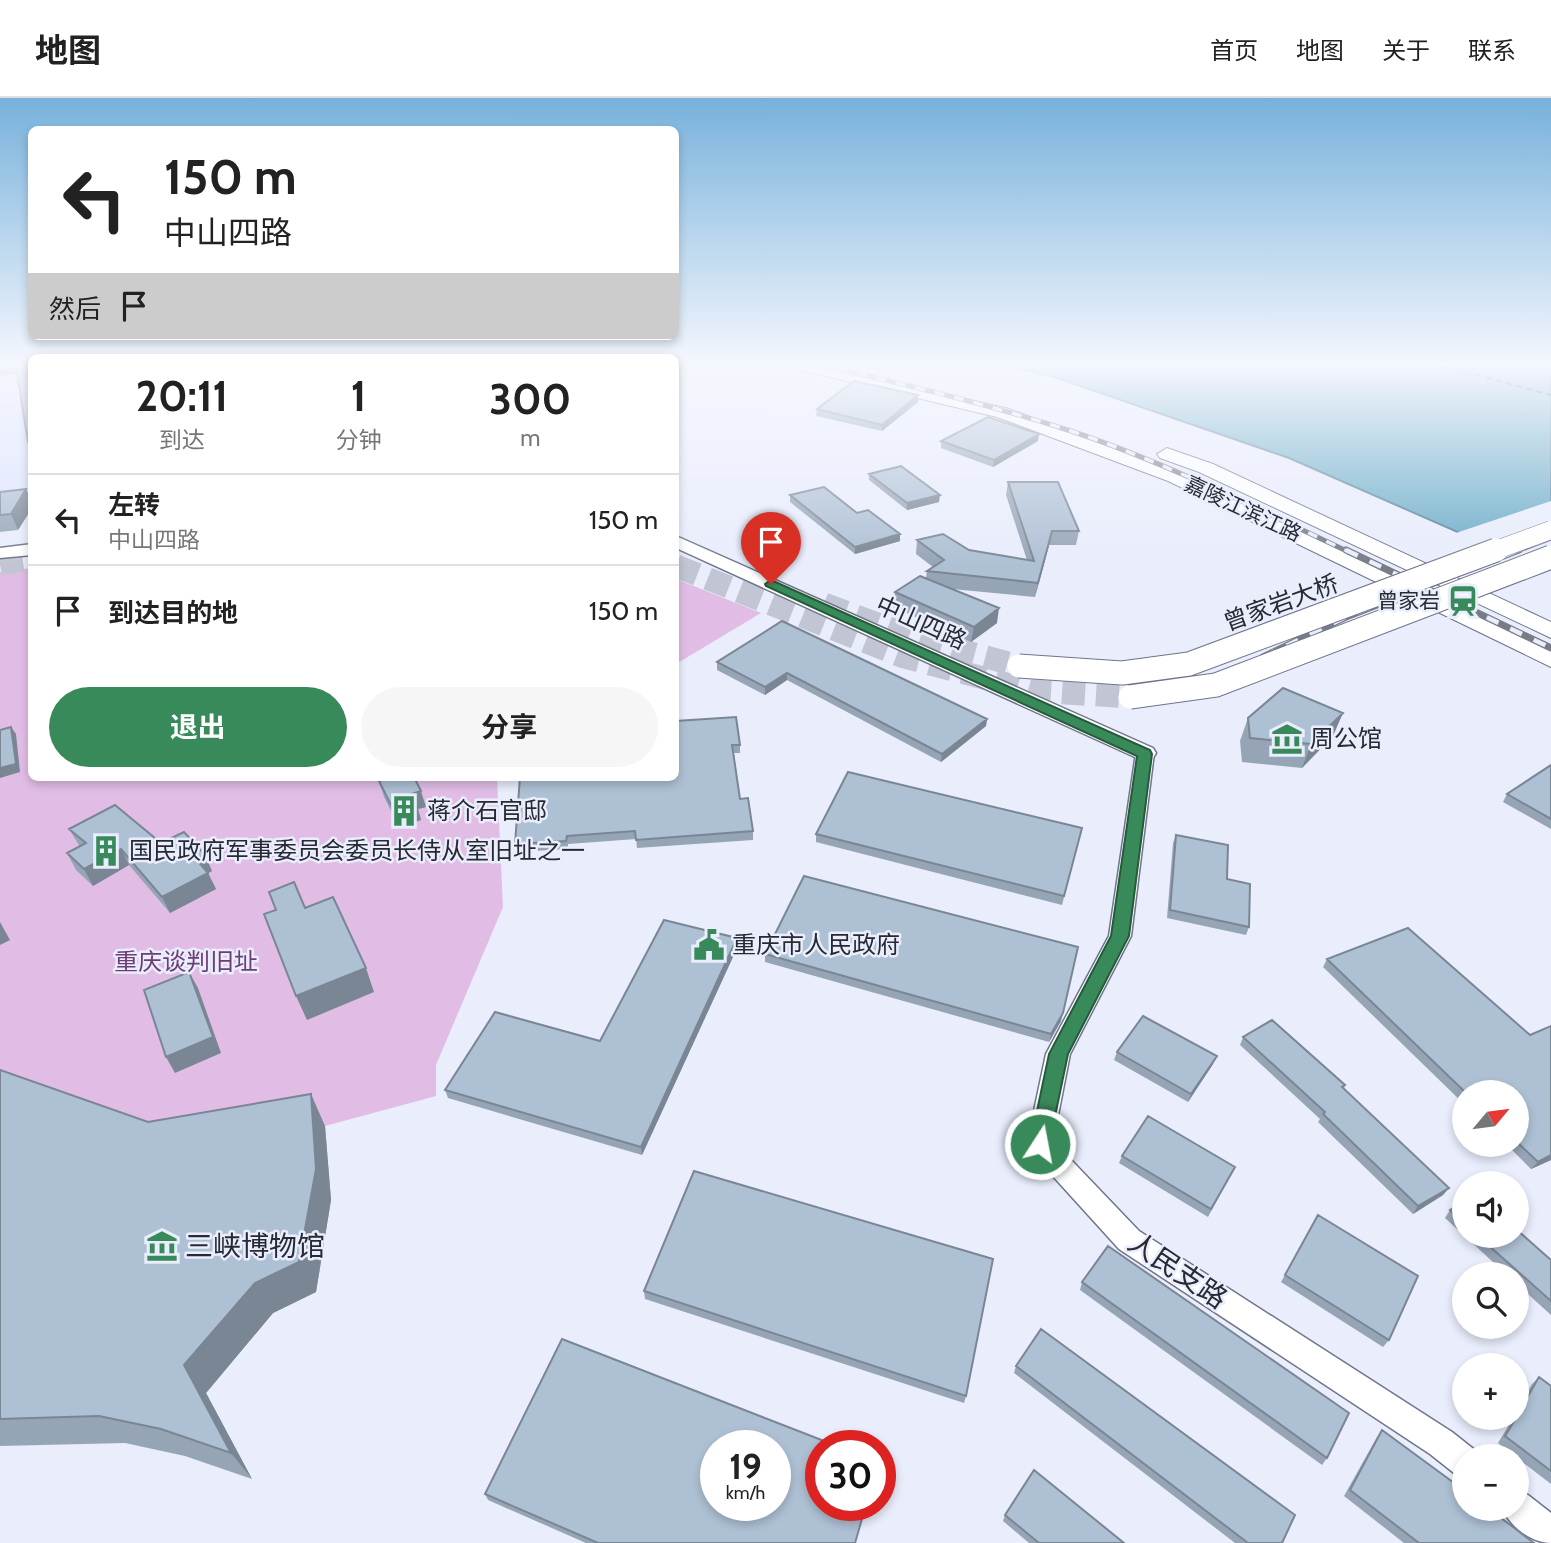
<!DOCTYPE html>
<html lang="zh">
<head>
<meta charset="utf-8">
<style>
	:root { --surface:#fff; --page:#f6f6f6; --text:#222; --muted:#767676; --line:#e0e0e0; --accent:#398a5b }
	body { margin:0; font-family:Cabin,"Noto Sans SC",sans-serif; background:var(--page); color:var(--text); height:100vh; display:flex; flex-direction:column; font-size:26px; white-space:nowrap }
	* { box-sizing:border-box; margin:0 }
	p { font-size:23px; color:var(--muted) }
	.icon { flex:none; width:38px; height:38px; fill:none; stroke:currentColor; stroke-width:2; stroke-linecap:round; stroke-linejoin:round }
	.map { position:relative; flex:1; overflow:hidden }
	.side { position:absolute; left:28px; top:256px; width:651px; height:427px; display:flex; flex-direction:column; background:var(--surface); border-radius:10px; box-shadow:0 4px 10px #0003 }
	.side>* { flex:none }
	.hud { position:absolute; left:28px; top:28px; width:651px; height:214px; border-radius:10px; box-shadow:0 4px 10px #0003; background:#fff; color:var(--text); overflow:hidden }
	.needle { width:46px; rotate:61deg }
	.tools { position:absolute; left:1452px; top:982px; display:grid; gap:14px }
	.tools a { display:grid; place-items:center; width:77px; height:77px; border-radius:50%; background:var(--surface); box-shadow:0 4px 10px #0003; font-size:35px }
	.speed { position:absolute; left:700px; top:1332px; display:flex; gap:14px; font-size:35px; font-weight:700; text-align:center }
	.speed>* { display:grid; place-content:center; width:91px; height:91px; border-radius:50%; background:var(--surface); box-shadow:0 4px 10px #0003; line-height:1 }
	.speed small { font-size:18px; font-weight:400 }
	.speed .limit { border:10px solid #d22; background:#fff; color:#111 }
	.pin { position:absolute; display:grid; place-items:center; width:60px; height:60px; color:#fff; margin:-72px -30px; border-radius:50% 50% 50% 0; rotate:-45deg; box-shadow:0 0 7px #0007 }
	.pin .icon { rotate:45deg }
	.me { position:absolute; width:77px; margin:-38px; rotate:11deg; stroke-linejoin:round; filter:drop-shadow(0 0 5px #0008) }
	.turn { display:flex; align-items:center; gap:24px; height:147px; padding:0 21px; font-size:32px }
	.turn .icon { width:91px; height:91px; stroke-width:2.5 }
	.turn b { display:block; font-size:49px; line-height:60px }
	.then { display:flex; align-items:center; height:66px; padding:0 21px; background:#0003; gap:14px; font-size:26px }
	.eta { display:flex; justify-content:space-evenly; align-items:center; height:119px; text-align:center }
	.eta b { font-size:42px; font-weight:700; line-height:49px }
	.button { display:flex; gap:14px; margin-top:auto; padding:14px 21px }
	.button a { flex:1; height:80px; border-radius:42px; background:var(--accent); color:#fff; font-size:28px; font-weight:700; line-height:80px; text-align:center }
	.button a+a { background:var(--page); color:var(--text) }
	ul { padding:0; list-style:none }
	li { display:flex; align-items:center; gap:21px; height:91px; padding:0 21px; border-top:2px solid var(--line) }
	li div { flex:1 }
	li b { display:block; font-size:26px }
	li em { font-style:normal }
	header { display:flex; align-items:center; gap:42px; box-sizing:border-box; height:98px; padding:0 35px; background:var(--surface); border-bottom:2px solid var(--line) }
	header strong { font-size:33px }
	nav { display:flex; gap:38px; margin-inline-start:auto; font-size:24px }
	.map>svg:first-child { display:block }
</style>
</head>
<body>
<header>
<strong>地图</strong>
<nav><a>首页</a><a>地图</a><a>关于</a><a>联系</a></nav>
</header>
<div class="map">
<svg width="1551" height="1445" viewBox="0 0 1551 1445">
	<rect width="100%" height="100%" fill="#e9edfc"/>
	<path fill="#dee5fe" d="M31,279V400L0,403V284Z"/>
	<path fill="#e1bde6" d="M31,470L32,679H497L503,809L436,967V998L325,1028L167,1056L0,995V474Z
		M676,481L761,515L676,566Z"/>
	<path fill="#6dadc8" stroke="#58869b" stroke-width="2" d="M1001,266H1551V475L1289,360L1057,280Z"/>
	<path fill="#e9edfc" d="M1551,403V479L1453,436Z"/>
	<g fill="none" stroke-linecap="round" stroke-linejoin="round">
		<path stroke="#184e61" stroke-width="2" stroke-dasharray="6 4.5" stroke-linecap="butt" d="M1435,266L1551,297"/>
		<path stroke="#c2c6d4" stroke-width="23" stroke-dasharray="23 11" stroke-linecap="butt" d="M0,466L32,461
			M676,468L904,559L1033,593L1130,599
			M824,506L915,540L1019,568"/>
		<defs>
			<path id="minor" d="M1145,649L1154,655L1131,838L1070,956L1053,1043L1139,1133L1452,1334L1476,1353L1478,1358H1465V1379L1454,1375L1430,1356L1119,1151L1031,1054L1027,1046L1046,956L1109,838L1136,655Z
				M1517,1392L1528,1397L1551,1415V1445C1532,1445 1510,1429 1502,1410H1517Z"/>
			<path id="tertiary" d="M676,438L1153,650L1156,655L1153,660L1145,662L1137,660L676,450Z
				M32,446V457L0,460V450Z"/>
			<path id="primary" d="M790,266H819L1009,311L1182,375L1551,551V569L1168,383L997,319L792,270Z
				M1167,350L1213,366L1551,524V540L1199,374L1160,360L1157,356Z"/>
		</defs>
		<use href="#minor" stroke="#6f758a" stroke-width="3"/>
		<use href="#tertiary" stroke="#6f758a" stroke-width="3"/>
		<use href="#primary" stroke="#6f758a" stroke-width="2"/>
		<use href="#minor" fill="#fff" fill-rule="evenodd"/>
		<use href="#tertiary" fill="#fff" fill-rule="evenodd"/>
		<use href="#primary" fill="#fff" fill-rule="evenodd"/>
		<defs>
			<path id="rail-far1" d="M818,266C903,286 987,306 1071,333C1167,365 1258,411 1349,454
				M1514,454L1551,440"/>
			<path id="rail" d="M1346,452L1551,550
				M1263,559L1346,519L1519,452
				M1272,569L1359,526L1494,473"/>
		</defs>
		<use href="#rail-far1" stroke="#787c87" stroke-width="5"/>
		<use href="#rail" stroke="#787c87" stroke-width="7"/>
		<use href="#rail-far1" stroke="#e9edfc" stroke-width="3.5" stroke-dasharray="10" stroke-linecap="butt"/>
		<use href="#rail" stroke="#e9edfc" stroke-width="4.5" stroke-dasharray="13" stroke-linecap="butt"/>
		<defs>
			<path id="secondary-bridge-far1" d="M1491,454L1551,432"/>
			<path id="secondary-bridge" d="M1019,568L1122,575L1189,566L1496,452
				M1130,599L1216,587L1551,459"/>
		</defs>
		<use href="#secondary-bridge-far1" stroke="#6f758a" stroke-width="19" stroke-linecap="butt"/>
		<use href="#secondary-bridge" stroke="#6f758a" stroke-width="25" stroke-linecap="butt"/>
		<use href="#secondary-bridge-far1" stroke="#fff" stroke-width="18"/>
		<use href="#secondary-bridge" stroke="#fff" stroke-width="23"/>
	</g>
	<path fill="#96a5b6" d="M918,297V304L882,333L816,318L817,311Z
		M941,343H1038L993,369L941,350Z
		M869,376L939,404L907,412L869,382Z
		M1008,384L1079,433L1076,447H1049L1035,499L952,491L997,525L971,544L893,509L895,494L926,480L927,473L933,469L916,456L917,442L1027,462L1006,397Z
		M26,391L32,403V410L18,432L0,434V394Z
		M790,397L857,415L900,436V443L855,456L790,404Z
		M782,523L987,621L986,628L941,664L787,582L765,597L717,572V564Z
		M1248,620L1333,638L1302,670L1242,664L1240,643Z
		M676,623L740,647V655H734L740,701L753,733V742L637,750L636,741L568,746V751L517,754L515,746Z
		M1551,667V731L1503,704L1507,696Z
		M379,683L426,709L418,711L421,722L399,729L384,699Z
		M1082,730L1062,807L816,744V736Z
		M69,731L161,745L205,757L212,773L208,775L216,791L170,815L129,767L93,788L76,772L67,755L80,749Z
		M1176,737L1249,829L1246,837L1167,820L1173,745Z
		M737,840L738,848L642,1057L448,1000L445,992L600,943Z
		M765,856L1061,923L1049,944L765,864Z
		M1327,861L1530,937L1551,928V1062L1531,1071L1506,1046H1517V994H1465V1007L1323,869Z
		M1243,939L1345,987L1344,991L1449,1090L1443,1097L1413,1116L1318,1024L1320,1021L1240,947Z
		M1117,954L1213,966L1188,1004L1114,962Z
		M0,972L148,1024L325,1028L331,1102L316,1194L273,1215L206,1295L252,1381L185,1358L125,1345L0,1348Z
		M1122,1058L1235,1069L1208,1119L1119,1065Z
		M1465,1102V1138H1517L1551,1162V1217L1517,1186V1176H1506L1445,1120L1450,1112Z
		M1318,1117L1389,1242L1383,1249L1281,1184Z
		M1082,1184L1327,1360L1322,1367L1080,1192Z
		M644,1193L966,1298L964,1305L645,1201Z
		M1016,1268L1282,1445H1235L1014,1275Z
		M1539,1279L1551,1288V1386L1517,1360V1358H1515L1498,1345L1513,1320H1517V1312L1532,1286Z
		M1382,1332L1534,1445H1404L1344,1398L1377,1339Z
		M485,1396L856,1445H586L488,1402Z
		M1005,1417L1124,1445H1029L1003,1423Z"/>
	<path fill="#7a8694" d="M16,269L19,275L0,278V272Z
		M918,297V304L882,333V327Z
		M1039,336L1038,343L993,369L994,362Z
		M26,391L32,403V410L18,432L11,416Z
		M940,397L939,404L907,412V405Z
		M1052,433L1049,447L1035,499L1038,485Z
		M900,436V443L855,456V449Z
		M999,510L997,525L971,544L974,529Z
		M787,575V582L765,597V589Z
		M1343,615L1333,638L1302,670L1311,646Z
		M987,621L986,628L941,664L942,656Z
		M11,629L16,636L20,674L0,680V670Z
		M421,693L426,709L418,711L421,722L399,729L394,713L411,696Z
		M121,751L129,767L93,788L84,771Z
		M205,757L212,773L208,775L216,791L170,815L162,799L196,761Z
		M0,824L10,842L0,847Z
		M737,840L738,848L642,1057L641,1049Z
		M366,870L374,894L307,922L296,898Z
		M189,874L198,890L221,955L175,975L166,959Z
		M1063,915L1061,923L1049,944L1051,936Z
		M1217,958L1213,966L1188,1004L1191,996Z
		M311,996L325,1028L331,1102L316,1194L273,1215L206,1295L252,1381L231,1355L184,1267Z
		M1551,1057V1062L1531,1071L1538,1064Z
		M1449,1090L1443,1097L1413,1116L1418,1108Z"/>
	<path fill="#aec0d4" stroke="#7a8694" stroke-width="2" fill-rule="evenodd" d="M0,266H32V343L28,344L16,269L0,272Z
		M854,283L918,297L882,327L817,311Z
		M988,319L1039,336L994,362L941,343Z
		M901,368L940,397L907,405L869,376Z
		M1008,384H1058L1079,433H1052L1038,485L927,473L944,462L917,442L943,436L969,452L1034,463Z
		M824,389L857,415L868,412L900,436L855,449L790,397Z
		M26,391L11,416L0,417V394Z
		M920,478L999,510L974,529L895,494Z
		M782,523L987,621L942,656L787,575L765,589L717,564Z
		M1283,590L1343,615L1311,646L1250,640L1248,620Z
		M736,619L740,647H732L740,701L748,700L753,733L636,742L635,733L567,738L566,743L515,746L520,679H676V623Z
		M11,629L16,666L0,670V632Z
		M1551,667V721L1507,696Z
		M848,674L1082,730L1064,798L816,736Z
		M392,679H414L421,693L411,696L416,706L394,713L379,683Z
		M115,707L161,745L184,734L205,757L196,761L208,775L162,799L121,751L84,771L67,755L86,745L69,731Z
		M1176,737L1228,747L1227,781L1250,786L1249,829L1170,812Z
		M804,778L1078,849L1063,915L1051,936L765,856Z
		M294,784L305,810L333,799L366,870L296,898L264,816L276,812L269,794Z
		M664,822L737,840L641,1049L445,992L495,914L600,943Z
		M1408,830L1530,937L1551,928V1057L1538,1064L1517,1044V994H1465L1327,861Z
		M189,874L213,939L166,959L144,892Z
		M1143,918L1217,958L1191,996L1117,954Z
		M1272,922L1345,987L1342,989L1449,1090L1418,1108L1323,1016L1325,1014L1243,939Z
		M0,972L148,1024L311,996L316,1071L299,1164L255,1185L184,1267L231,1355L161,1331L99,1318L0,1321Z
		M1148,1018L1235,1069L1211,1111L1122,1058Z
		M694,1073L993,1161L966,1298L644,1193Z
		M1465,1102V1125L1450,1112Z
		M1318,1117L1418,1178L1389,1242L1285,1177Z
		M1517,1132L1551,1162V1203L1478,1138H1517Z
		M1108,1148L1349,1315L1327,1360L1082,1184Z
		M1041,1231L1295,1417L1282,1445H1248L1016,1268Z
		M562,1241L837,1348H821V1407H866L855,1445H598L485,1396ZM716,1348H775V1407H716Z
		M1539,1279L1551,1288V1373L1505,1338L1516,1320H1517V1317Z
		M1382,1332L1465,1393V1410H1488L1534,1445H1419L1350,1392Z
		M1034,1372L1124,1445H1039L1005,1417Z"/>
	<linearGradient id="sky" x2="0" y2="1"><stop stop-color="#77b1db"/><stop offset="0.57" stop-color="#f5f7fe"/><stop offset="1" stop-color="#f5f7fe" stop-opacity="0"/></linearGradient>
	<rect width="1551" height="468" fill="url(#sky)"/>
	<path fill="#398a5b" stroke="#255a3b" stroke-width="2" d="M771,482L1150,652L1152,656L1129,838L1068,956L1048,1052L1040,1055L1033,1052L1030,1046L1049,956L1111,838L1137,658L766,488L765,486Z"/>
	<defs>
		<symbol id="station-bare" viewBox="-9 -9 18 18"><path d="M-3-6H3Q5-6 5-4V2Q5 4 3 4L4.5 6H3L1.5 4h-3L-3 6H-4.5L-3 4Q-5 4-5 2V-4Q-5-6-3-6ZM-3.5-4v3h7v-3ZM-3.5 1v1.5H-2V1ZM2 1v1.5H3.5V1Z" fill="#398a5b" stroke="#e9edfc" stroke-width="2.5" paint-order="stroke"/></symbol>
		<symbol id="museum-bare" viewBox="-9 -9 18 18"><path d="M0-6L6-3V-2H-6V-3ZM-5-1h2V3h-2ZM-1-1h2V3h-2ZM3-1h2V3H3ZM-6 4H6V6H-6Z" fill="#398a5b" stroke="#e9edfc" stroke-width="2.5" paint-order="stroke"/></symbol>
		<symbol id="building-bare" viewBox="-9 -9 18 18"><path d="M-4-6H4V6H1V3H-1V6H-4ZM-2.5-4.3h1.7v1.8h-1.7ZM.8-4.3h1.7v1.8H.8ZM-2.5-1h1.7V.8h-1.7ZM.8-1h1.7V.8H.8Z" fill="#398a5b" stroke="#e9edfc" stroke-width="2.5" paint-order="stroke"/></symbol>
		<symbol id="civic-bare" viewBox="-9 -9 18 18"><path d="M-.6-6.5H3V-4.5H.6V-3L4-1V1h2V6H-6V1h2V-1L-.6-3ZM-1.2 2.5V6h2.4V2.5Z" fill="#398a5b" stroke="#e9edfc" stroke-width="2.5" paint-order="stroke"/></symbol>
	</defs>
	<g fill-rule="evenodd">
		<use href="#station-bare" x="1441" y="481" width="44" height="44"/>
		<use href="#museum-bare" x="1265" y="619" width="44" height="44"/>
		<use href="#building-bare" x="382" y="691" width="44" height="44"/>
		<use href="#building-bare" x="84" y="731" width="44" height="44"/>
		<use href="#civic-bare" x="687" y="825" width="44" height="44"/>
		<use href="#museum-bare" x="140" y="1126" width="44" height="44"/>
	</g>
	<g text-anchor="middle" stroke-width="5" stroke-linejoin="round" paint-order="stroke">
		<g font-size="21" fill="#272a33" stroke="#e9edfc">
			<text transform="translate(1243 411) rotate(25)" y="7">嘉陵江滨江路</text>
		</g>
		<g font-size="21" fill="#272a33" stroke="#e9edfc" text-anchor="end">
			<text x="1440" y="510">曾家岩</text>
		</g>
		<g font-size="24" fill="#272a33" stroke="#e9edfc">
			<text transform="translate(1281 505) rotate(-20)" y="8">曾家岩大桥</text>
			<text transform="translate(921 525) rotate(24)" y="8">中山四路</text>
		</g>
		<g font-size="24" fill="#272a33" stroke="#e9edfc" text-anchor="start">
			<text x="1310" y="649">周公馆</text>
			<text x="427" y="721">蒋介石官邸</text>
			<text x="129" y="761">国民政府军事委员会委员长侍从室旧址之一</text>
			<text x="732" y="855">重庆市人民政府</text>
		</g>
		<g font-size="24" fill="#6e3d75" stroke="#e9edfc">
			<text x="186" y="872">重庆谈判旧址</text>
		</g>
		<g font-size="28" fill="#272a33" stroke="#e9edfc" text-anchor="start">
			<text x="185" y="1158">三峡博物馆</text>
		</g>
		<g font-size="28" fill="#272a33" stroke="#e9edfc">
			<text transform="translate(1178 1172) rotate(34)" y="10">人民支路</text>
		</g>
	</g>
</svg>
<div class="tools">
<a><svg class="needle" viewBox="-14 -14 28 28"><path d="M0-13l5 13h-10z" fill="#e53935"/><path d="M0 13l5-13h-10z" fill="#767676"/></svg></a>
<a><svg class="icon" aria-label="sound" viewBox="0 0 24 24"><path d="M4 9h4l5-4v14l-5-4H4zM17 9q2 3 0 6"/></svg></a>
<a><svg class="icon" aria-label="search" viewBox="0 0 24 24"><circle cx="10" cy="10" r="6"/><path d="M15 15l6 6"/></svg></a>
<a>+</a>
<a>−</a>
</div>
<div class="speed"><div>19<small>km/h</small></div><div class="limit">30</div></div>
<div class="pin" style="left:771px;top:486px;background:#d93025"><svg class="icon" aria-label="arrive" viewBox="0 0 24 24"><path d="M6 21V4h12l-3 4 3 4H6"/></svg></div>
<svg class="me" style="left:1040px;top:1046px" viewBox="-20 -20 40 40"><circle r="17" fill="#398a5b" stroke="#fff" stroke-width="3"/><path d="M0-11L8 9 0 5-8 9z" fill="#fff"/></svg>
<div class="hud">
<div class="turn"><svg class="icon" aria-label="left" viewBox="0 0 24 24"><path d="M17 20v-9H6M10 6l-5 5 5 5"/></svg><div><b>150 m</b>中山四路</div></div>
<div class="then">然后<svg class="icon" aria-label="arrive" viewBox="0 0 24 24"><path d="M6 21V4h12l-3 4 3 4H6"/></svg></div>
</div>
<section class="side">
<div class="eta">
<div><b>20:11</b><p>到达</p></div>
<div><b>1</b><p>分钟</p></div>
<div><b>300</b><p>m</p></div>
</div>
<ul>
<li><svg class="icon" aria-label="left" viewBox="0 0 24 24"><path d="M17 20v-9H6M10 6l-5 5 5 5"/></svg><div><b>左转</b><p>中山四路</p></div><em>150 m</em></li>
<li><svg class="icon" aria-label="arrive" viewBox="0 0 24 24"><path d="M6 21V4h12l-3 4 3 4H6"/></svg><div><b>到达目的地</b></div><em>150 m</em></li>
</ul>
<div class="button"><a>退出</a><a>分享</a></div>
</section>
</div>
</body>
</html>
